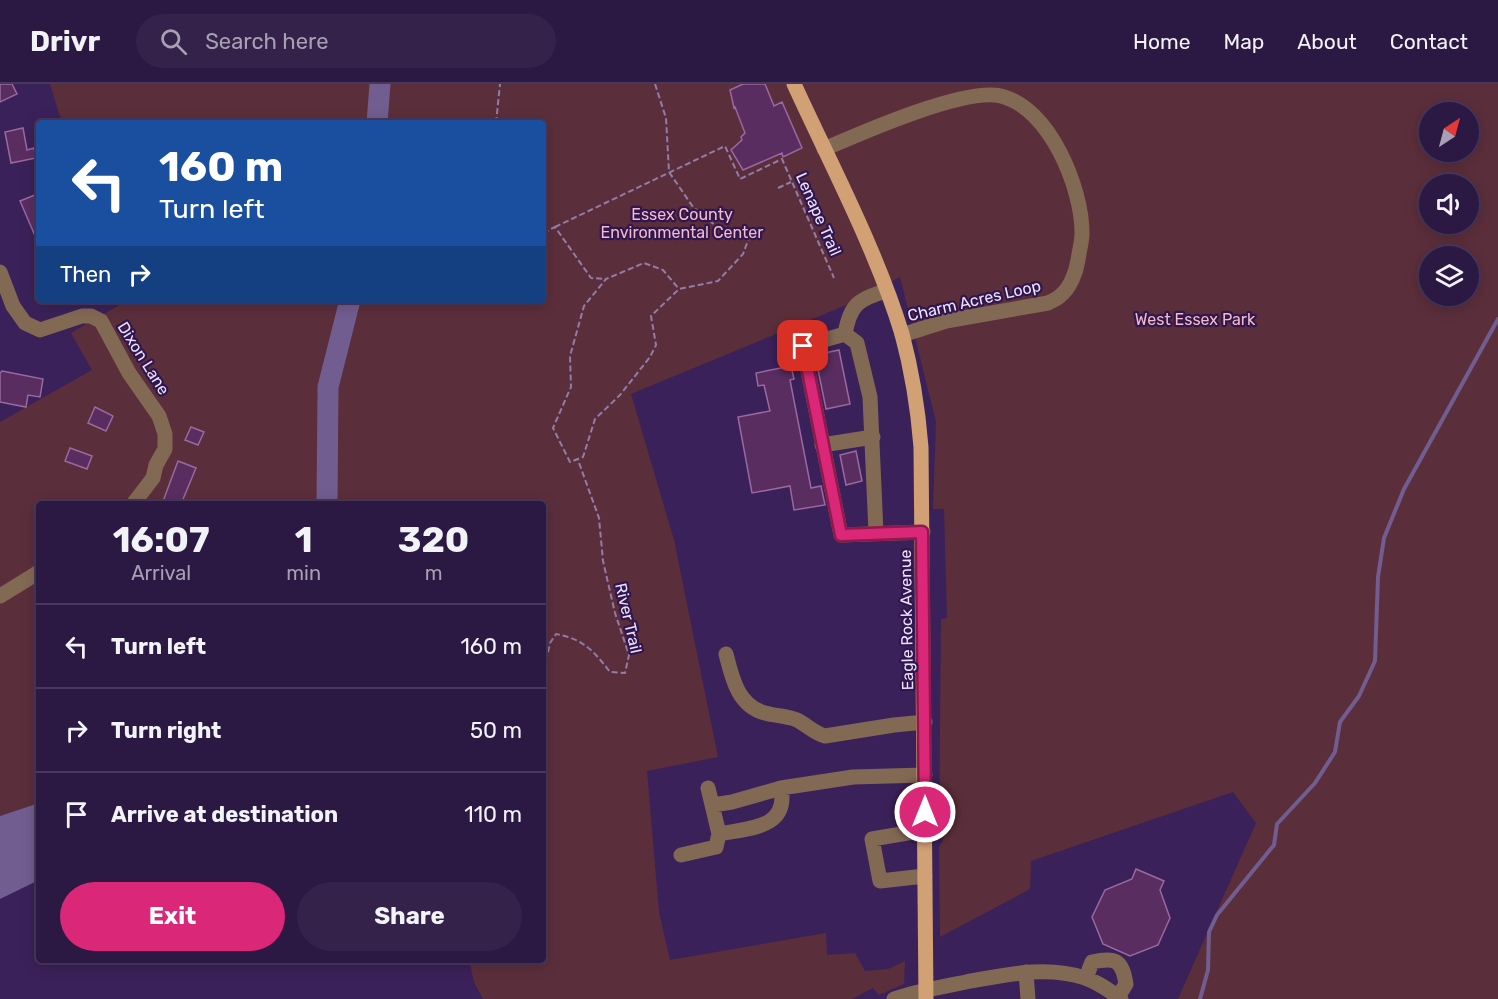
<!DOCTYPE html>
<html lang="en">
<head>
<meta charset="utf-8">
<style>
	:root { --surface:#2c1943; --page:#34224a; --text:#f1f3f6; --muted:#a6a0b2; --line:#48385c; --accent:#db2777 }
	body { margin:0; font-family:Rubik,sans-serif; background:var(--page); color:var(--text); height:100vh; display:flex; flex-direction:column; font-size:22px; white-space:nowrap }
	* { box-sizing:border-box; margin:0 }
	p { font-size:20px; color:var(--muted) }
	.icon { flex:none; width:33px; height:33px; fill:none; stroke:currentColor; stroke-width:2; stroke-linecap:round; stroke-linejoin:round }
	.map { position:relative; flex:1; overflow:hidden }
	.details { position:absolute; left:36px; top:417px; width:510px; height:462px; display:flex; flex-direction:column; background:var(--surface); border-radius:6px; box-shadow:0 3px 15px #0003,0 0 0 2px var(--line) }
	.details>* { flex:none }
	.top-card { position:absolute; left:36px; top:36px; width:510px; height:183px; border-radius:6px; box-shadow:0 3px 15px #0003,0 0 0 2px var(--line); background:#1a4fa0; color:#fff; overflow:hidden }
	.needle { width:39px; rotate:36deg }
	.controls { position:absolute; left:1419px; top:18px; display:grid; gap:12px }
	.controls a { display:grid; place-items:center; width:60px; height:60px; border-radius:50%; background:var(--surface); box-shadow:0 3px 15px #0003,0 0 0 2px var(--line); font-size:30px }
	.pin { position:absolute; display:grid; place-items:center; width:51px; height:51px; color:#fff; margin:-26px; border-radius:12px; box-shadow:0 3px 9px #0006 }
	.me { position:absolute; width:66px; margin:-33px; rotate:0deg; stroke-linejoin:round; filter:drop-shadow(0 0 4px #0008) }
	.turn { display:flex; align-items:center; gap:21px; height:126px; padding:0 24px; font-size:27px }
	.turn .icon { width:78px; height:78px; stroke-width:2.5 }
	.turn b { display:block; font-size:42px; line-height:51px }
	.then { display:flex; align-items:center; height:57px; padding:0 24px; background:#0003; gap:12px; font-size:22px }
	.eta { display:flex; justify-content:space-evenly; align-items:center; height:102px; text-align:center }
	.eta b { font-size:36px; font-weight:700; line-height:42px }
	.cta { display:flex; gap:12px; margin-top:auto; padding:12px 24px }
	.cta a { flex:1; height:69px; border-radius:36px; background:var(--accent); color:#fff; font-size:24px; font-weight:700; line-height:69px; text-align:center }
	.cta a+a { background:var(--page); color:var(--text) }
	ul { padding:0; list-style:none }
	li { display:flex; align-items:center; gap:18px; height:84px; padding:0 24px; border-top:2px solid var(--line) }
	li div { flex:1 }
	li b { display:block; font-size:22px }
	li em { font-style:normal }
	header { display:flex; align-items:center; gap:36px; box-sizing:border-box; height:84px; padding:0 30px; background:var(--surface); border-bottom:2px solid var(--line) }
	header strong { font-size:28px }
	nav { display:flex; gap:33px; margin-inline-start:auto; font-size:21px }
	.search { width:420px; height:54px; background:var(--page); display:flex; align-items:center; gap:15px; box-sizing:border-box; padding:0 21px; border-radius:33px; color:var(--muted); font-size:22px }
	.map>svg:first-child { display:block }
</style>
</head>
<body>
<header>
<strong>Drivr</strong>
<div class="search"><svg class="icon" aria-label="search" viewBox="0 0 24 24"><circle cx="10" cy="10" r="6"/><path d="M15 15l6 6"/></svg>Search here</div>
<nav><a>Home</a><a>Map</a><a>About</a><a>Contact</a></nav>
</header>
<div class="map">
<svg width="1498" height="915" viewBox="0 0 1498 915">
	<rect width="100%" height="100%" fill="#3b2159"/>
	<path fill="#5b2e3b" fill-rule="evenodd" d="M50,0H1498V915H1178L1256,739L1233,708L1031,777L1030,805L940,853L939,763L944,754L939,755L941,535L947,534L944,425H933L936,338L900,193L851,219L631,310L674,456L718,673L647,687L659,828L670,876L826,849L827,871L855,869L865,887L888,885L905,877L904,900L879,911L873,904L852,915H483L474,898L469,876H543V420H39V719L0,732V338L92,286L71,249L128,216H543V39H62ZM1430,28H1468V68H1430ZM1430,100H1468V140H1430ZM1430,172H1468V212H1430Z"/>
	<path fill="#715d90" d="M39,719V796L0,815V732Z"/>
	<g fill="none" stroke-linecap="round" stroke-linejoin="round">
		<path stroke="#715d90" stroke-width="4" d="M1200,915L1208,886L1209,848L1217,831L1274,761L1277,740L1315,699L1335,668L1340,638L1359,612L1375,577L1378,493L1384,454L1404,405L1498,235"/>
		<path stroke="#715d90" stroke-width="21" d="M377,39L380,0
			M327,420L328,303L350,216"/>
	</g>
	<path fill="#592d60" stroke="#9969a0" stroke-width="1.5" d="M0,0H12L17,10L0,18Z
		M743,0H765L774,22L782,18L802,64L783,73L782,69L743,86L731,66L742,56L741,53L745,49L735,23L734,24L730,6Z
		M23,44L27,66L34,64L36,74L11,79L5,48Z
		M35,111L39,119V161L20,117Z
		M839,266L850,320L826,325L815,271Z
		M791,282L794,295L790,296L811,404L821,402L825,421L794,426L790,402L752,409L738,333L770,327L764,301L758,302L756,289Z
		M2,287L43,295L40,313L28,311L26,323L0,318V289Z
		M95,323L113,332L106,347L88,339Z
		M191,343L204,348L198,361L185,356Z
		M70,364L92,372L87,385L65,377Z
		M856,367L862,397L846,401L840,371Z
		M178,377L196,384L181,420H162Z
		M1136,785L1164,797L1160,806L1170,834L1158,861L1130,872L1103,860L1092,833L1105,806L1132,795Z"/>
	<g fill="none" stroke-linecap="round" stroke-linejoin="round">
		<path stroke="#907da8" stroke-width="2" stroke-dasharray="6 3" stroke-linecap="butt" d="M655,0L666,34L669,88L693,123L722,147L750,151L743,170L718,197L679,205L651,232L656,261L650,273L620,311L595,335L583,373L570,378L553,344L571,303L570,272L584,222L606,195L644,179L663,186L679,205
			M496,39L500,0
			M778,104L791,98
			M555,143L725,62L740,95L782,75L834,194
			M543,149L555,143L591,194L606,195
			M543,574L547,573L550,559L556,550C583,555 593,566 610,588L625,589L629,571L615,529L603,477L599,434L578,376"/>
		<path stroke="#826954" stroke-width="15" d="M824,65C861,49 965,3 1001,12C1050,24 1082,104 1082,149C1082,158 1079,168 1078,176C1076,189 1070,204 1060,212C1057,215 1052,217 1048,219L946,237L902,251
			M0,188L13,222L25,239L40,246L82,232H91L101,237L129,289L159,332L165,350V365L156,381L153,394L133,420
			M886,207C858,215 850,221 845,250L803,262L841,451L923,448
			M845,250L857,259L870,313L876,449
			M822,361L873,353
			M0,512L39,488
			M726,570C732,594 738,622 765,629C776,632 787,632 797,636C807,641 814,649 825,652L894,641L925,638
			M713,721L732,718L781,704L853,693L925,691
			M925,746L872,755L880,797L925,792
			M719,750C748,744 789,745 781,704
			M681,771L716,763L719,750L708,704
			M1026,888L1028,915
			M1086,894L1092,878C1116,873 1122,876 1126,900L1118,913
			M894,915C917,907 941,903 966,898C1005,891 1046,881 1085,894C1098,898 1110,907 1121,915"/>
		<path stroke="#d1a074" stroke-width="15" d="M794,0C831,81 876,165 902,250C912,287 918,325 921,363L926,915"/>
	</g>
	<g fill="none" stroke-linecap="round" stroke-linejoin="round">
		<defs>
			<path id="route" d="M803,262L841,451L922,448L925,728"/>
		</defs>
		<use href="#route" stroke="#8e194d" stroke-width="15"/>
		<use href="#route" stroke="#db2777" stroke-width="10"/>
	</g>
	<g text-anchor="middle" stroke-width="4.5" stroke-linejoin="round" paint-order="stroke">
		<g font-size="16" fill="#f4bbc9" stroke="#31174e">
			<text x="682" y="136">Essex County<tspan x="682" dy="18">Environmental Center</tspan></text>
			<text x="1195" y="241">West Essex Park</text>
		</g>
		<g font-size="16" fill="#ece2fe" stroke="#31174e">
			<text transform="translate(819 130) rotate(66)" y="6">Lenape Trail</text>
			<text transform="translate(974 216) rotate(-13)" y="6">Charm Acres Loop</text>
			<text transform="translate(144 274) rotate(58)" y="6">Dixon Lane</text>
			<text transform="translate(629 534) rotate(77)" y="6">River Trail</text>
			<text transform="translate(906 536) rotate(-91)" y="6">Eagle Rock Avenue</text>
		</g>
	</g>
</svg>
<div class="controls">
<a><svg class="needle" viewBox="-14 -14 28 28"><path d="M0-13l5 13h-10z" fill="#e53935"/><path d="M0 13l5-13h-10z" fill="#a6a0b2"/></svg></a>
<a><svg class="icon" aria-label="sound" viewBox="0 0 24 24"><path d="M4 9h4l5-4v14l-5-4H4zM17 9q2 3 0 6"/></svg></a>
<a><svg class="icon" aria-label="layers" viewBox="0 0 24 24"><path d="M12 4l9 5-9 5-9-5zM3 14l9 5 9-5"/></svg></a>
</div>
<div class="pin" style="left:803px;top:262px;background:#d93025"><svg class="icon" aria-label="arrive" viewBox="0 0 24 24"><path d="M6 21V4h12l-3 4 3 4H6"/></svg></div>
<svg class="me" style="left:925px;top:728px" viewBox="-20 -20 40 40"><circle r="17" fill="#db2777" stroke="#fff" stroke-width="3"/><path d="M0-11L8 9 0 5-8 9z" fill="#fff"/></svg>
<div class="top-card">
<div class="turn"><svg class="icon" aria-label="left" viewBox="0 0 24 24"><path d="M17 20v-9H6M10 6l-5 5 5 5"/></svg><div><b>160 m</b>Turn left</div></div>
<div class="then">Then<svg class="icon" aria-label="right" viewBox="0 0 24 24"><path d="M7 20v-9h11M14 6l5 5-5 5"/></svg></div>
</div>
<section class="details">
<div class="eta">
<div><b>16:07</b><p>Arrival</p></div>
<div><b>1</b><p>min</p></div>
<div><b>320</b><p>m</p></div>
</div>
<ul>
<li><svg class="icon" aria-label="left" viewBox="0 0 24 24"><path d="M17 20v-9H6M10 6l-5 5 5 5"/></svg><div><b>Turn left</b></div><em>160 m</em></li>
<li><svg class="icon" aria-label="right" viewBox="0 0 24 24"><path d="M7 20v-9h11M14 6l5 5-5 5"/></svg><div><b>Turn right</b></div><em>50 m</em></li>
<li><svg class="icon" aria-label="arrive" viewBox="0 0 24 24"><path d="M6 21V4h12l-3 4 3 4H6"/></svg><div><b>Arrive at destination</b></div><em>110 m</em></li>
</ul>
<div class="cta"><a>Exit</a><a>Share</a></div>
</section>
</div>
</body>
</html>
